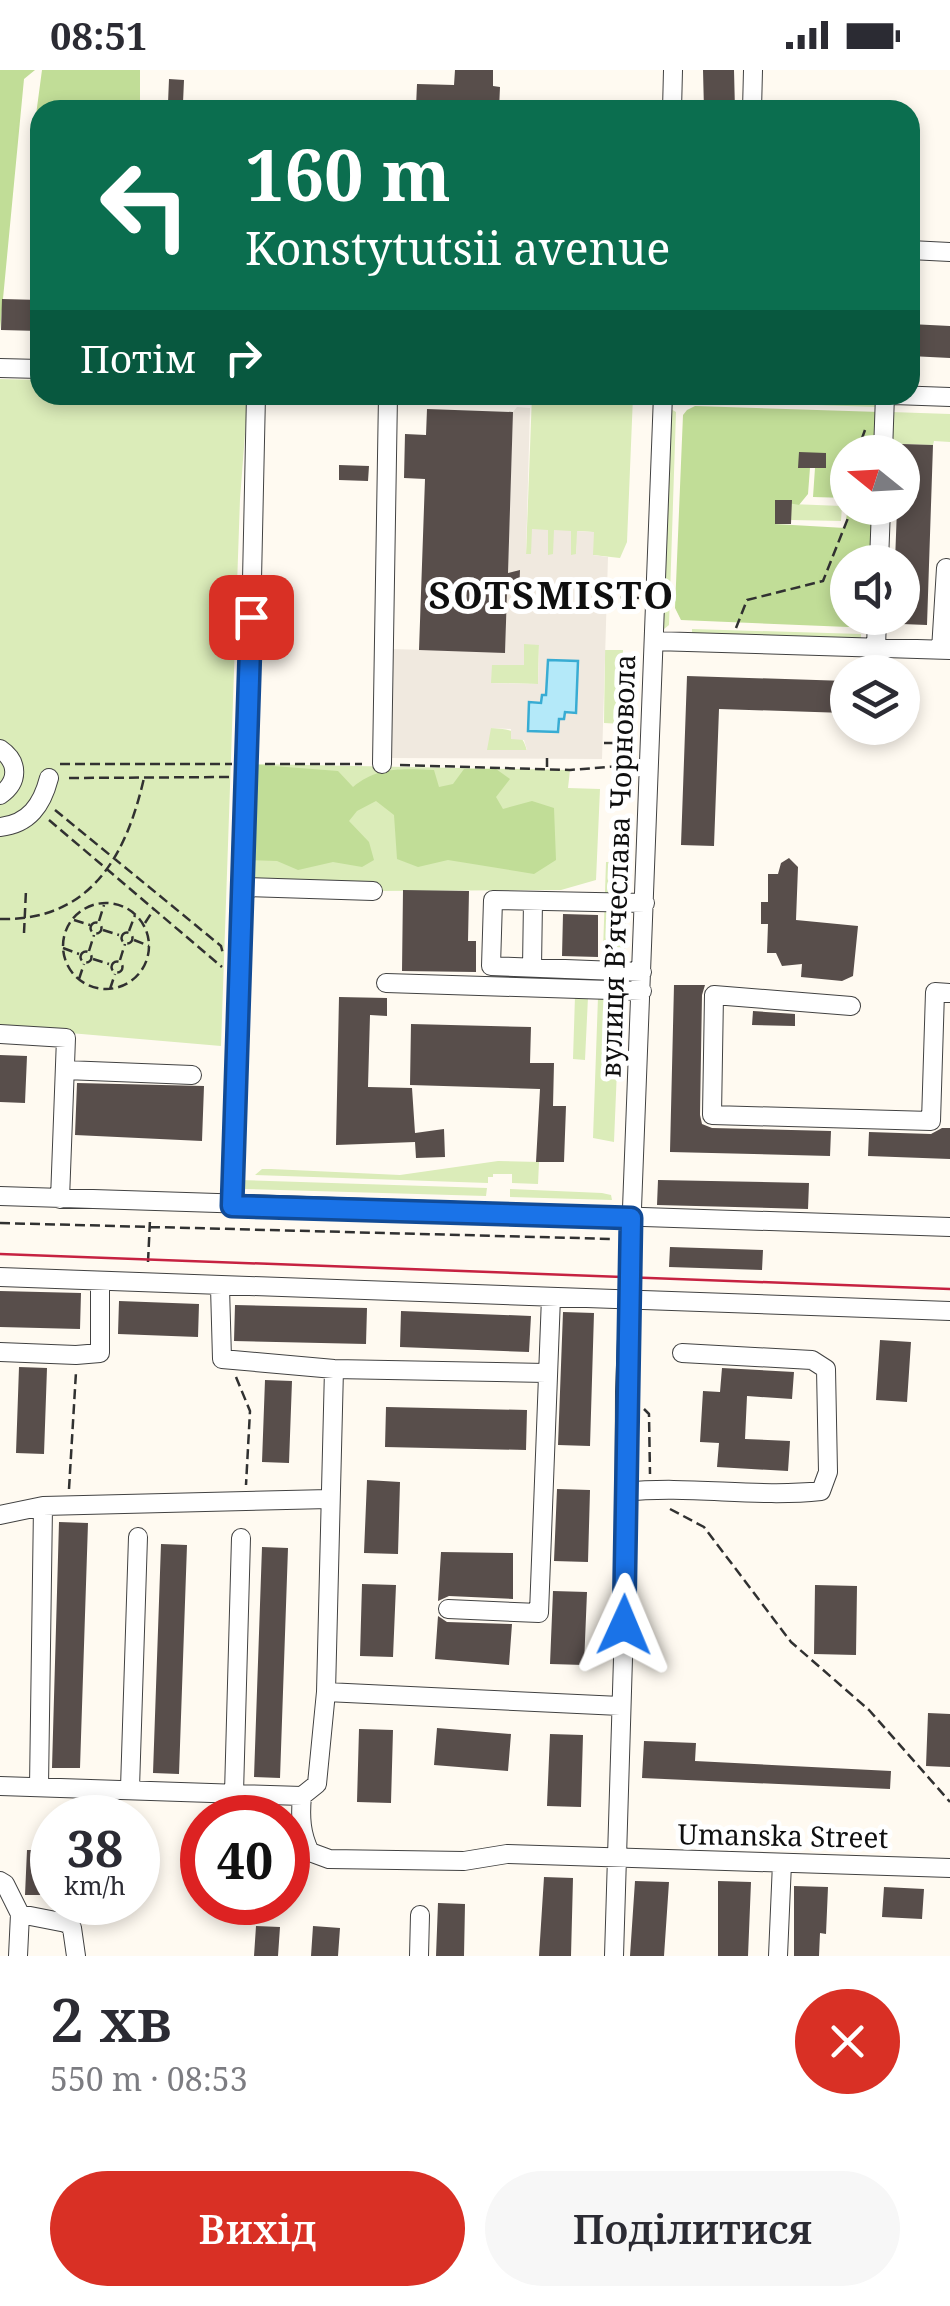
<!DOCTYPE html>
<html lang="uk">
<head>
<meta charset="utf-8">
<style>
	:root { --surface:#fff; --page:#f7f7f7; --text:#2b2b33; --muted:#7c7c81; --accent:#d93025 }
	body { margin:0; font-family:"Noto Serif",serif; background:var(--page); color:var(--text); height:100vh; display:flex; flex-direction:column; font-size:38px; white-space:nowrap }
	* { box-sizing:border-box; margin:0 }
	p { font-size:32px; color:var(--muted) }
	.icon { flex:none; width:55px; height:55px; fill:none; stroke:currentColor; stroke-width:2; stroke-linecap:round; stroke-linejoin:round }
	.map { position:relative; height:1886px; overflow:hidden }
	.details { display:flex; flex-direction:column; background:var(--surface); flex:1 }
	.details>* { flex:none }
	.top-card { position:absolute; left:30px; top:30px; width:890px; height:305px; border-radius:30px; box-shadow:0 5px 15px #0003; background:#0b6e4f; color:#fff; overflow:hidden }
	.needle { width:65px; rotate:288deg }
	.tools { position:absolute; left:830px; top:365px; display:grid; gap:20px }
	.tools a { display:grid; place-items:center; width:90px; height:90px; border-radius:50%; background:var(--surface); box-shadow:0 5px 15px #0003; font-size:50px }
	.speed { position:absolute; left:30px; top:1725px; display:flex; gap:20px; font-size:50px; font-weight:700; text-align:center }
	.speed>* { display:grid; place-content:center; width:130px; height:130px; border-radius:50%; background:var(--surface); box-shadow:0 5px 15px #0003; line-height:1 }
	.speed small { font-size:25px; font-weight:400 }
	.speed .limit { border:15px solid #d22; background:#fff; color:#111 }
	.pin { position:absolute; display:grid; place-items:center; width:85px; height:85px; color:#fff; margin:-42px; border-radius:20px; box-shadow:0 5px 15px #0006 }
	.me { position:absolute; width:110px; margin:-55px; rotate:1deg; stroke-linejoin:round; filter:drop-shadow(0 0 8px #0008) }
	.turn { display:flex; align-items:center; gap:35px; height:210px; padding:0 50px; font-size:45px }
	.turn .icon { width:130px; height:130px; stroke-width:2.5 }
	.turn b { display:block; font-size:70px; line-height:85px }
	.then { display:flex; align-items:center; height:95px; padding:0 50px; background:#0003; gap:20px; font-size:38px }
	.round { display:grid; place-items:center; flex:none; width:105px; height:105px; border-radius:52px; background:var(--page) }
	.summary { display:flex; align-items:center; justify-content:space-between; height:170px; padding:0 50px }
	h1 { font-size:60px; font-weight:600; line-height:75px }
	.primary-button { display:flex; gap:20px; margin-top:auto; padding:20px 50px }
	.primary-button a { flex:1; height:115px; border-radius:60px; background:var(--accent); color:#fff; font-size:40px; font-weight:600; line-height:115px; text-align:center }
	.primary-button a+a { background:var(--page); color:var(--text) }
	.status { display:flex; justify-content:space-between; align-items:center; height:70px; padding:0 50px; background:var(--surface); direction:ltr }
	.status svg { height:28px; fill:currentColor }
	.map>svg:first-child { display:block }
</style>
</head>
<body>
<div class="status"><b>08:51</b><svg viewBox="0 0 49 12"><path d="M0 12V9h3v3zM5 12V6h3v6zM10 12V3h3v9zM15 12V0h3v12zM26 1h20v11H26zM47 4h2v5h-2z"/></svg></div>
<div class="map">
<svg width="950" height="1886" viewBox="0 0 950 1886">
	<rect width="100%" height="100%" fill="#fffaf1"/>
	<path fill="#dbecb9" d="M0,309L40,310V325H248L240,429L221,976L0,957Z
		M532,325L633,326L627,472L620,488L593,485V462L578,461L576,485H570L571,462L553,485H547L548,460L531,484L526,485Z
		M692,326L872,332L878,337L695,331Z
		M671,339L676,342L669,555L664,559L661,552Z
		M891,342L950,344V372L934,371L933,375L900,374L899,382H888Z
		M791,434L842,436L841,451L791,450Z
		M692,559L861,564V570L692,564Z
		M524,574H539L538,614L491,613V595Z
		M605,580H623L622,654L604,653Z
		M490,658C510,659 522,660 527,681L486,680Z
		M248,694L570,700L568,718L600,719L596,810L561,820L373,821L244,817Z
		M606,792H628L624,912L602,911Z
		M575,926L588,927L585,990L573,989Z
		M598,927H620L614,1072L593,1068Z
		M498,1091L539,1092L538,1114L512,1113V1104H493V1107H488V1113L255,1105L262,1099H271L400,1105Z
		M240,1110L487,1118L486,1126L243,1119Z
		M510,1119L602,1123L611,1125L612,1130L510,1127Z"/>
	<path fill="#c1dd97" d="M0,0H35L24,9L0,260Z
		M42,0H140V40H40V49L36,45Z
		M695,336L880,342V382H848L847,428L813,427L815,398H826V384L799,383V397L810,398L808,424L799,435L775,431V454L845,458L847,443L863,444L875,452L876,492H848V548H874L873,558L681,550L675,538L683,345L687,340Z
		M248,694L338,701L353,717C378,696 403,699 434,700L439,717L453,714L464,699H496L510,709L496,727L503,739L532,731L554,738L556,790L534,804L448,790L418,797L397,789L394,745L376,731L357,741L349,751L369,772L374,790L362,797L333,792L298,800L277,791L245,790Z"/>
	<path fill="#f0e9df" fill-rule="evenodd" d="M517,337L530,338L526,484H531L532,459L548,460V485L553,484L554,460L571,461V485L576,484L577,461L594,462L593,485L608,487L602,689L387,688L389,579L505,582L513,342ZM524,574L539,575L538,614L491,613L492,595H524ZM491,658L511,659V669L524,670L527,680H487Z"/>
	<path fill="#b4e9f9" stroke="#38acd3" stroke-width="2.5" d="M548,590L578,591L576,643L565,642L564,649H559L558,662L528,661L529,632L541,633L542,625H546Z"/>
	<path fill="#584e4b" d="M455,0H493V16L500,17L499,40L416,37L417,14L454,15Z
		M703,0H734L735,40H704Z
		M169,9L184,10L183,33H168Z
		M2,229L40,230V261L1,260Z
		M910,254L950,256V288L910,286Z
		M427,339L513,342L508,503L520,500L519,525L507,522L505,583L419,580L425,409L404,408L405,364L426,365Z
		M902,374L933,375L927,555L902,554V492H895L897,438H902Z
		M799,382L826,383V398H798Z
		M339,395L369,396L368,411L339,410Z
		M775,430H792L791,454H775Z
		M687,606L847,611L845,643L719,639L714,776L681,775Z
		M789,788L798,797L796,850L858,856L853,906L842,911L801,907L802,894L782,896L776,883H767L768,854H761V832H768V804H778L781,793Z
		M403,820L469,821L468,871H476V902L402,901Z
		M563,844L598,845V887L562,886Z
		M674,915H705L702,925L700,1045L702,1054L712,1058L831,1061L830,1086L670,1082Z
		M339,927L387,928V946L370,945L368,1017L412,1018L415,1063L444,1059L445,1087L416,1088L415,1072L336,1075Z
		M753,941L795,944V956L752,955Z
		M411,954L531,957L530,993H554L553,1036H566L564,1092H536L540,1019L410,1015Z
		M0,985L27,986L25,1033L0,1032Z
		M77,1013L204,1016L202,1071L75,1065Z
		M942,1058H950V1089L868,1086L869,1062L931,1064Z
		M658,1110L809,1113L808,1139L657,1135Z
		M670,1177L763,1180L762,1200L669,1197Z
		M0,1221L81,1223L80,1259L0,1257Z
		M119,1231L199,1234L198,1267L118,1264Z
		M235,1235L367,1238L366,1274L234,1271Z
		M401,1241L531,1246L529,1282L400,1277Z
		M563,1242L594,1243L590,1376L558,1375Z
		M880,1270L911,1272L907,1332L876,1330Z
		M19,1297L47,1298L44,1384L16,1383Z
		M722,1298L794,1302L792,1329L747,1326L745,1369L790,1371L788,1401L717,1397L719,1373L700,1372L703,1321L720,1322Z
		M265,1310L292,1311L289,1393L262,1392Z
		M386,1337L527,1340L526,1380L385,1377Z
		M367,1410L400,1412L398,1484L364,1483Z
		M557,1419L590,1420L588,1492L554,1491Z
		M59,1452L88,1453L80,1698H52Z
		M161,1474L187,1475L179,1704L153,1703Z
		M262,1477L288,1478L280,1708L254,1707Z
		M441,1482L513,1483V1529L449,1526L438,1531Z
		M362,1514L396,1515L393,1587L360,1586Z
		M815,1515L857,1516L856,1585L814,1584Z
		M553,1521L587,1522L584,1595L550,1594Z
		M438,1546L447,1552L512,1554L509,1595L435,1589Z
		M928,1643L950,1644V1697L926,1696Z
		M437,1658L511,1664L508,1701L434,1695Z
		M359,1659L393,1660L391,1733L357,1732Z
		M550,1664L583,1665L581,1737L547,1736Z
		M644,1671L696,1673L695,1691L891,1701L890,1719L642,1708Z
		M27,1780H52V1800H45L44,1825H25Z
		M544,1807L573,1808L571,1886H539Z
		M635,1811L669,1812L664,1886H630Z
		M718,1811L751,1812L748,1886H718Z
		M794,1816L828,1817L826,1864L820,1863L819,1886H794Z
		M884,1817L924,1819L922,1849L882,1847Z
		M438,1833L465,1834L464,1886H436Z
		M256,1856L280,1857L278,1886H254Z
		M313,1856L340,1858L338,1886H311Z"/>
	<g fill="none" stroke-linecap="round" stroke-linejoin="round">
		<defs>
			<path id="minor" d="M672,40L673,0
				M752,40L753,0
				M910,180L950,182
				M0,298L40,299
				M894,325L950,327
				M883,382L885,325
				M879,492L881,438
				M654,571L950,580
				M876,578L877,548
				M941,580L946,498L950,499
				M0,679C19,692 19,712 0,725
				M382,694L388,325
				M0,757C29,754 42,735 49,708
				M244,817L373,821
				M532,897L533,831
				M642,902L491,896L493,830L645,833
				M386,913L642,921
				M851,936L714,925L712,1045L931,1051L935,922L950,923
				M0,964L66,968L60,1129
				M65,1000L192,1005
				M0,1126L950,1157
				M232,1136L248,694L256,325
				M0,1207L950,1241
				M220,1217L222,1289L334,1299L546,1303
				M0,1282L76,1285L100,1283V1212
				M624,1422C690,1415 755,1428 821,1421L828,1402L826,1299L812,1290L682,1283
				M0,1445L43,1436L329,1429
				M448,1539L539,1543L551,1227
				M326,1622L620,1636
				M0,1716L302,1726L317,1714L326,1622L334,1299
				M39,1716L43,1436
				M130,1718L138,1467
				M234,1723L241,1468
				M302,1726C300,1747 301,1764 310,1782L329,1789L464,1791L507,1784L950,1798
				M0,1811L5,1814L20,1844L66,1853L72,1858L76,1886
				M18,1886L20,1844
				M419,1886L420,1845
				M614,1886L624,1555L625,1322L663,325
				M778,1886L782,1793"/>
		</defs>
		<use href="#minor" stroke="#424242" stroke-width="20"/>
		<path stroke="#313131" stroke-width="2.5" stroke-dasharray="10 5" stroke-linecap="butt" d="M857,382L865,360
			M607,531L613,527L639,528
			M736,558L747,530L823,511L852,438
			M604,673H617L616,696
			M547,688V697
			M60,694H232
			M265,694H362
			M400,695L570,700L632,695
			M69,708L231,707
			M55,740L221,876L223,884
			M49,750L222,897
			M63 876a43 43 0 1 1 86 0a43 43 0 1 1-86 0Z
			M0,849C90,851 126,787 144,708
			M74,850L90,855
			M99,851L104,835
			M90.5 858a5.5 5.5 0 1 1 11 0a5.5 5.5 0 1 1-11 0Z
			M145,853L154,839
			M103,860L119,865
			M129,861L135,845
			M121.5 868a5.5 5.5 0 1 1 11 0a5.5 5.5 0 1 1-11 0Z
			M24,863L26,820
			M134,870L149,876
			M63,878L79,884
			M89,881L94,865
			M80.5 887a5.5 5.5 0 1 1 11 0a5.5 5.5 0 1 1-11 0Z
			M93,889L109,894
			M120,890L125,874
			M111.5 897a5.5 5.5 0 1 1 11 0a5.5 5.5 0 1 1-11 0Z
			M79,909L84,894
			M110,919L115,904
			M0,1153L614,1169
			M148,1192L150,1150
			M236,1307L250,1341L246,1415
			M644,1339L649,1344L650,1404
			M69,1419L76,1302
			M670,1439L704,1457L791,1572L869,1640L950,1732"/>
		<use href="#minor" stroke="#fff" stroke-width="18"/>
		<path stroke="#c62141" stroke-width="2.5" d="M0,1184L950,1219"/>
	</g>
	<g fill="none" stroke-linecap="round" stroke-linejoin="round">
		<defs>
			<path id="route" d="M251,547L232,1136L631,1148L624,1555"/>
		</defs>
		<use href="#route" stroke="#114b97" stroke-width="25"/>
		<use href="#route" stroke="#1a73e8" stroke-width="18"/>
	</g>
	<g text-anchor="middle" stroke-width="10" stroke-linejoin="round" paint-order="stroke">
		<g font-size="28" fill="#0f0f0f" stroke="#fff">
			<text transform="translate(618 796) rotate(-88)" y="10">вулиця Вʼячеслава Чорновола</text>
			<text transform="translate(783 1766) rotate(1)" y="10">Umanska Street</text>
		</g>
		<g font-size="38" font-weight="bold" letter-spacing="2.5" fill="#0f0f0f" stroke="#fff">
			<text x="552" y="539">SOTSMISTO</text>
		</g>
	</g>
</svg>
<div class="tools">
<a><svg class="needle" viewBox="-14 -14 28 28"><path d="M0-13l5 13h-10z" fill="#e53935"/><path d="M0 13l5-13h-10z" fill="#7c7c81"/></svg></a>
<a><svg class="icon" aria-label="sound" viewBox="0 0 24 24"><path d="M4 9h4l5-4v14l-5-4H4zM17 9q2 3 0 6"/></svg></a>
<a><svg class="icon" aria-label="layers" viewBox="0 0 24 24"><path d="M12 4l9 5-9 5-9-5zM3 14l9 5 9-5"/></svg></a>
</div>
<div class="speed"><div>38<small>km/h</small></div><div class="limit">40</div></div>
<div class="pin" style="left:251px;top:547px;background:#d93025"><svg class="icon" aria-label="arrive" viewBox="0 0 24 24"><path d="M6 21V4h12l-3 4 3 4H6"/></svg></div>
<svg class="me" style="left:624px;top:1555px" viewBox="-20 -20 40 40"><path d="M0-17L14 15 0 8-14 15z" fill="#1a73e8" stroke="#fff" stroke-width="4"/></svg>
<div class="top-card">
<div class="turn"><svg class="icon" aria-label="left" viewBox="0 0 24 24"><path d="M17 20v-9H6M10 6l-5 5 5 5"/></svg><div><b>160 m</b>Konstytutsii avenue</div></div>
<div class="then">Потім<svg class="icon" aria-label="right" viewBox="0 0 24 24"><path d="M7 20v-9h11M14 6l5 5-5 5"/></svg></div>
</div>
</div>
<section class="details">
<div class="summary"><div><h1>2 хв</h1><p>550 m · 08:53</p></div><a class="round" style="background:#d93025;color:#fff"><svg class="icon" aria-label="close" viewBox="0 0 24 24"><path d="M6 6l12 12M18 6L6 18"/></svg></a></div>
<div class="primary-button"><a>Вихід</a><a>Поділитися</a></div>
</section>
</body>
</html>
